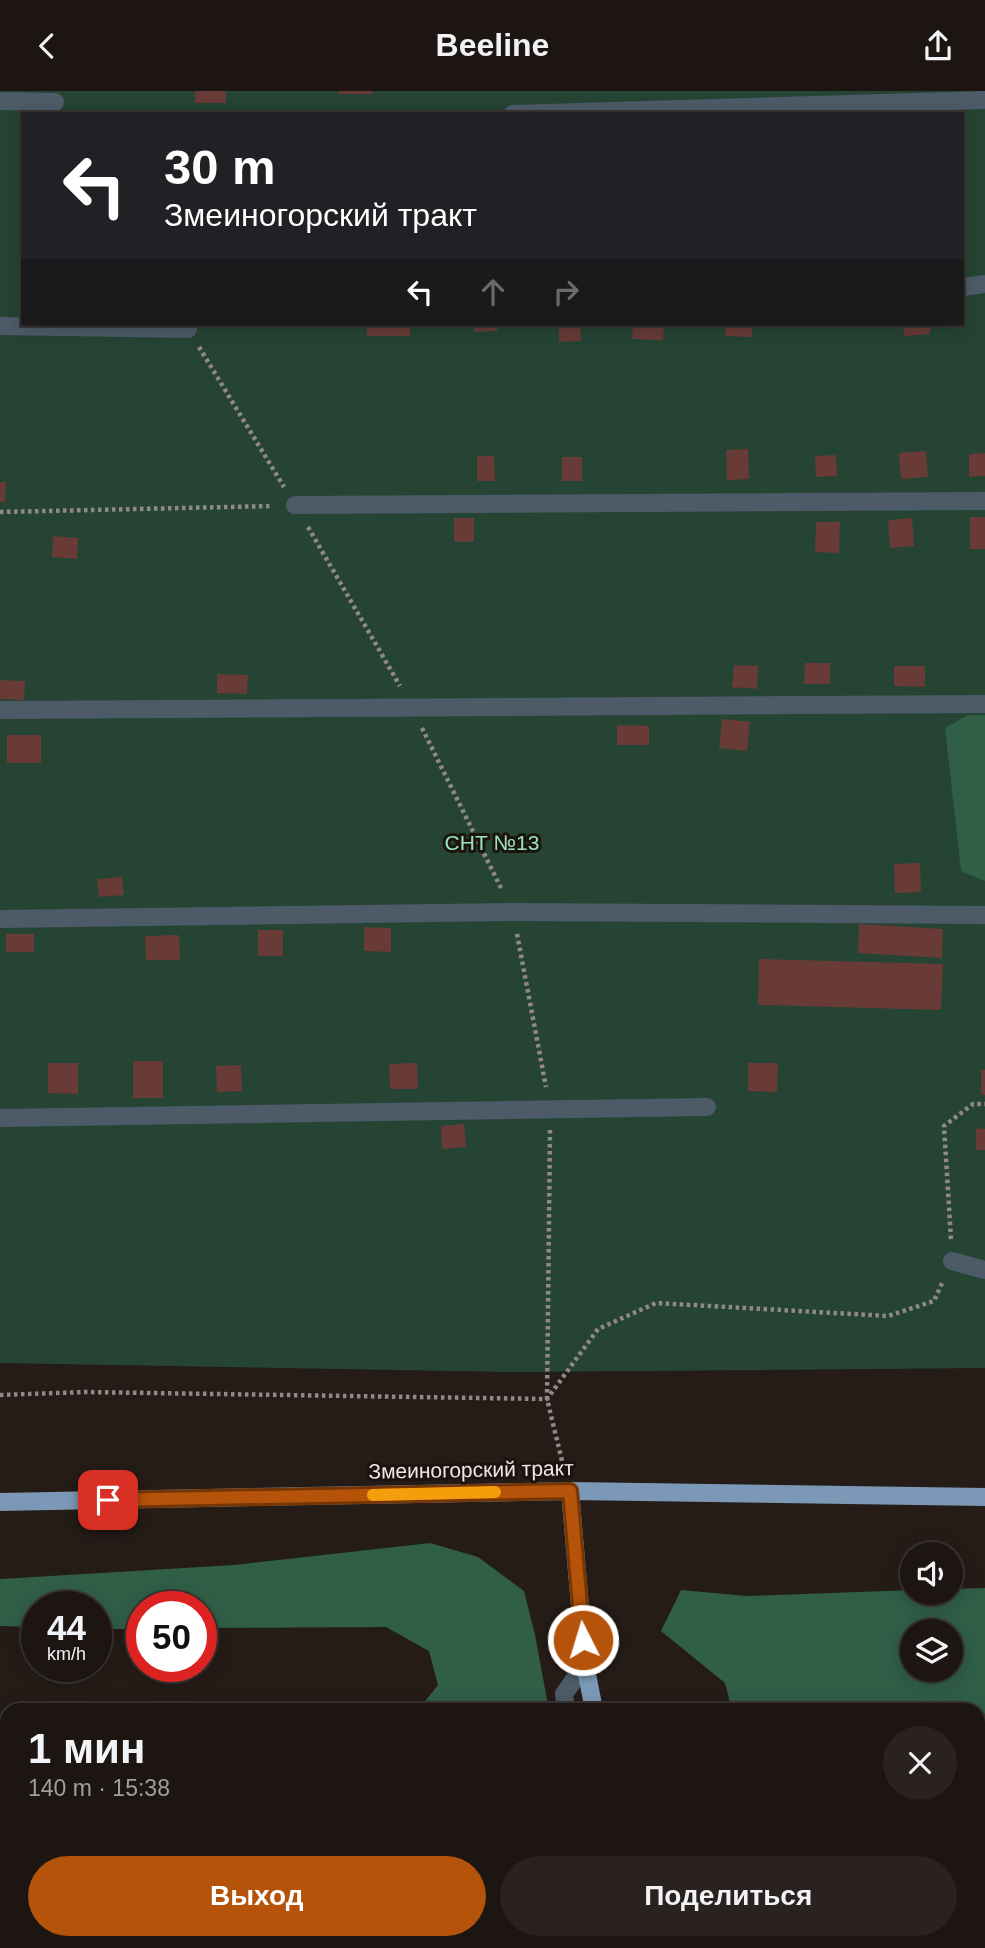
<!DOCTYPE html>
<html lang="ru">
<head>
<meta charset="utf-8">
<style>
	:root { --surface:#1c1511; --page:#29221f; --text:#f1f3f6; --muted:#a09f9f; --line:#3a3431; --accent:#b45309 }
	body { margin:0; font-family:Arial,sans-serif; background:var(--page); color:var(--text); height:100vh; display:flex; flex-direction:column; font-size:26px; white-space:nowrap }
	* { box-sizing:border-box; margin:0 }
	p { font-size:23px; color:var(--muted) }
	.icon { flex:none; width:38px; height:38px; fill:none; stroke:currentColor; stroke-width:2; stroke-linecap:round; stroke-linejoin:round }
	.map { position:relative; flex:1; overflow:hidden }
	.side { position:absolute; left:0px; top:1612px; width:985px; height:247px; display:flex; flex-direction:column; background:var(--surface); border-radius:21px 21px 0 0; box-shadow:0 4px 18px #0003,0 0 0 2px var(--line) }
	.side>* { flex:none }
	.banner { position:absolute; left:21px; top:21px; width:943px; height:214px; border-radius:0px; box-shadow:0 4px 18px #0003,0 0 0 2px var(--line); background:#202124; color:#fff; overflow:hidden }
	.buttons { position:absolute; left:900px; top:1451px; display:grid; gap:14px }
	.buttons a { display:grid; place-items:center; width:63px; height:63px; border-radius:50%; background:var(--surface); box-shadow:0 4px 18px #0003,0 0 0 2px var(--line); font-size:35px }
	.speed { position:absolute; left:21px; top:1500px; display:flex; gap:14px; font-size:35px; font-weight:700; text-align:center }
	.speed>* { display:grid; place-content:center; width:91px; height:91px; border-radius:50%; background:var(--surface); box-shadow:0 4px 18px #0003,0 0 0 2px var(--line); line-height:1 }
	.speed small { font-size:18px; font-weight:400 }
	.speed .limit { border:10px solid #d22; background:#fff; color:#111 }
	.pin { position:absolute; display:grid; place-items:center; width:60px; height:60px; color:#fff; margin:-30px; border-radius:14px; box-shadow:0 4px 10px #0006 }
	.me { position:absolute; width:77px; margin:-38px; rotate:355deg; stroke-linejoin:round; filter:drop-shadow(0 0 5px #0008) }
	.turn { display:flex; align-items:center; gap:24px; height:147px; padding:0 28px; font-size:32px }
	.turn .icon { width:91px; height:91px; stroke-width:2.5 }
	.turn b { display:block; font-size:49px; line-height:60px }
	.lanes { display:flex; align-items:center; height:66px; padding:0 28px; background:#0003; justify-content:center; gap:35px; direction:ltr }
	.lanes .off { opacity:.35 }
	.round { display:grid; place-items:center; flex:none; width:74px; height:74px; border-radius:37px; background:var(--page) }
	.summary { display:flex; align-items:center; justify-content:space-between; height:119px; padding:0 28px }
	h1 { font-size:42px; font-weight:700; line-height:52px }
	.cta { display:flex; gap:14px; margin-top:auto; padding:14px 28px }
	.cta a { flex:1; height:80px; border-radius:42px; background:var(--accent); color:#fff; font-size:28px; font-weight:700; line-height:80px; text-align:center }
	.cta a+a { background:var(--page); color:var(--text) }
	header { display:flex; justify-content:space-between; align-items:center; height:91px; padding:0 28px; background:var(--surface); font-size:32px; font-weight:700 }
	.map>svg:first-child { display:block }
</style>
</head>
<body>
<header><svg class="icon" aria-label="back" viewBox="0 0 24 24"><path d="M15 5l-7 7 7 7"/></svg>Beeline<svg class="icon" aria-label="share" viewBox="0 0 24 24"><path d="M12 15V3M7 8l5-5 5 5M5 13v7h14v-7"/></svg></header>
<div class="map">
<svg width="985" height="1857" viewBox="0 0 985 1857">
	<rect width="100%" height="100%" fill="#251c17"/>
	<path fill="#254434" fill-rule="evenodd" d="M0,0H985V1277L517,1281L0,1272ZM23,23H962V233H23Z
		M0,1655H7V1852H593L594,1857H0Z"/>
	<path fill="#305e47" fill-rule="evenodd" d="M968,624H985V790L961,780L945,637Z
		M430,1452L478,1466L524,1500L535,1544L549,1619H405L422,1614L438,1594L429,1560L386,1536L201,1537V1516H142V1538H96V1516H37V1536L0,1535V1488L234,1474Z
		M985,1497V1716L978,1717V1619H732L725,1592L661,1540L681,1499L747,1505L912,1499V1502H950V1498ZM912,1540H950V1578H912Z
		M0,1643L7,1644V1788L0,1789Z
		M854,1852H935L934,1857H853Z"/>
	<path fill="#683b37" d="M195,0H226V12H195Z
		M339,0H372V3H339Z
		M367,233H410V245H367Z
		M473,233H497V240L474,241Z
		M559,233H580L581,250L559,251Z
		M633,233H664L663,249L632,248Z
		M726,233H752V246L725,245Z
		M903,233H930V243L904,245Z
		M748,358L749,388L727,389L726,359Z
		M926,360L928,386L901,388L899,362Z
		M985,362V385L969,386V363Z
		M836,364L837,385L816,386L815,365Z
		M477,365H494L495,390H477Z
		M562,366H582V390H562Z
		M0,391H6L5,411H0Z
		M970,426H985V458H970Z
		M454,427H474V451H454Z
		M912,427L914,455L890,457L888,429Z
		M816,431H840L839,462L815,461Z
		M53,445L78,447L77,468L52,466Z
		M805,572H830V593H804Z
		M734,574L758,575L757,598L732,596Z
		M894,575H925V596L894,595Z
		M217,583L248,584L247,603L217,602Z
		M0,589L25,590L24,609L0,608Z
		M722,628L750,631L747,660L719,657Z
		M617,634L649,635V654H617Z
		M7,644H41V672H7Z
		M920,772L921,801L895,802L894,773Z
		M122,786L124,804L99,806L97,788Z
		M859,833L943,838L942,867L858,862Z
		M364,836L391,837V861L364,860Z
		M258,839H283V865H258Z
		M6,843H34V861H6Z
		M179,844L180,869H146L145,845Z
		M759,868L943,873L941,919L758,914Z
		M133,970H163V1007H133Z
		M48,972H78V1003L48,1002Z
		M417,972L418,998H390L389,973Z
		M748,972H778L777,1001L748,1000Z
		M241,974L242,1000L217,1001L216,975Z
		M981,979H985V1004H981Z
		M464,1033L466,1056L442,1058L441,1035Z
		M976,1037L985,1038V1059H976Z"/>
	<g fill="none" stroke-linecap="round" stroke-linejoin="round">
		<path stroke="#918985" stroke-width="4.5" stroke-dasharray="3.5 3.5" stroke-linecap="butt" d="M199,256L284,396
			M0,421L273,415
			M308,436L400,595
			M422,637L502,799
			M517,843L546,996
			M550,1039L547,1308L564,1378
			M951,1148L944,1035L973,1013H985
			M0,1304L84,1301L547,1308L598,1238L656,1212L888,1225L934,1210L943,1190"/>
		<path stroke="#4d5b69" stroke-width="18" d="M0,10L55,11
			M513,23L985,9
			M962,196L985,193
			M0,235L188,238
			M295,414L985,410
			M0,619L985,613
			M0,828L513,821L985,824
			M0,1027L707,1016
			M952,1170L985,1179
			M566,1619L564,1603L585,1573
			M597,1852L598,1857"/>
		<path stroke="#7b99b6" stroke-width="18" d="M570,1400L585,1573L594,1619
			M0,1411L570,1400L985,1406
			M636,1852L637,1857"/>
	</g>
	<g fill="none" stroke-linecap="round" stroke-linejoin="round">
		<defs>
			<path id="route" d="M108,1409L570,1400L583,1549"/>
		</defs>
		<use href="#route" stroke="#753606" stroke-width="18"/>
		<use href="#route" stroke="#b45309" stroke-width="12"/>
		<path stroke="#f59e0b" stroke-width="12" d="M373,1404L495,1401"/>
	</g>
	<g text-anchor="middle" stroke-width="6" stroke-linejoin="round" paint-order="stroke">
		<g font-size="21" fill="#98e3bb" stroke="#1b130e">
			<text x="492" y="759">СНТ №13</text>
		</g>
		<g font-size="21" fill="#eee7e4" stroke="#1b130e">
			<text transform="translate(471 1379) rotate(-1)" y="7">Змеиногорский тракт</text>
		</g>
	</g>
</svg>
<div class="buttons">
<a><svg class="icon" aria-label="sound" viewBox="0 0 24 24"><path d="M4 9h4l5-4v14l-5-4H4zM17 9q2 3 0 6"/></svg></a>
<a><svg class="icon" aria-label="layers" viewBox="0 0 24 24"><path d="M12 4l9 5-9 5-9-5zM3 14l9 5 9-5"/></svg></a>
</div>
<div class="speed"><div>44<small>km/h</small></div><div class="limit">50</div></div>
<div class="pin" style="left:108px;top:1409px;background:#d93025"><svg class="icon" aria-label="arrive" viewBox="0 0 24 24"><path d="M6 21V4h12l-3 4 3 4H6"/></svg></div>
<svg class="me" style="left:583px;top:1549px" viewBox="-20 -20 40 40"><circle r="17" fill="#b45309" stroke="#fff" stroke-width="3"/><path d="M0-11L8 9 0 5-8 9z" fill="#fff"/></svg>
<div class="banner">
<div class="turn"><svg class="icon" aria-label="left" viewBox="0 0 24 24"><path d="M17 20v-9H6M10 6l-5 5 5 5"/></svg><div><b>30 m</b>Змеиногорский тракт</div></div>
<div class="lanes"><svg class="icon" aria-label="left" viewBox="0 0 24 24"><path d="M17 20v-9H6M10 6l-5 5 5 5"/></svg><svg class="icon off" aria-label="ahead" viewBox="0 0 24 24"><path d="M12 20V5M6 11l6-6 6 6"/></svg><svg class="icon off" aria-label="right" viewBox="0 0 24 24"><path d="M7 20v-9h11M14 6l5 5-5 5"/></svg></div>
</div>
<section class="side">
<div class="summary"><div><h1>1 мин</h1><p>140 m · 15:38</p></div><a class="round"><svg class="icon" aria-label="close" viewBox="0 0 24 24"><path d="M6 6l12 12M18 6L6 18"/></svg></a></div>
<div class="cta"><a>Выход</a><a>Поделиться</a></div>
</section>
</div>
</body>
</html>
